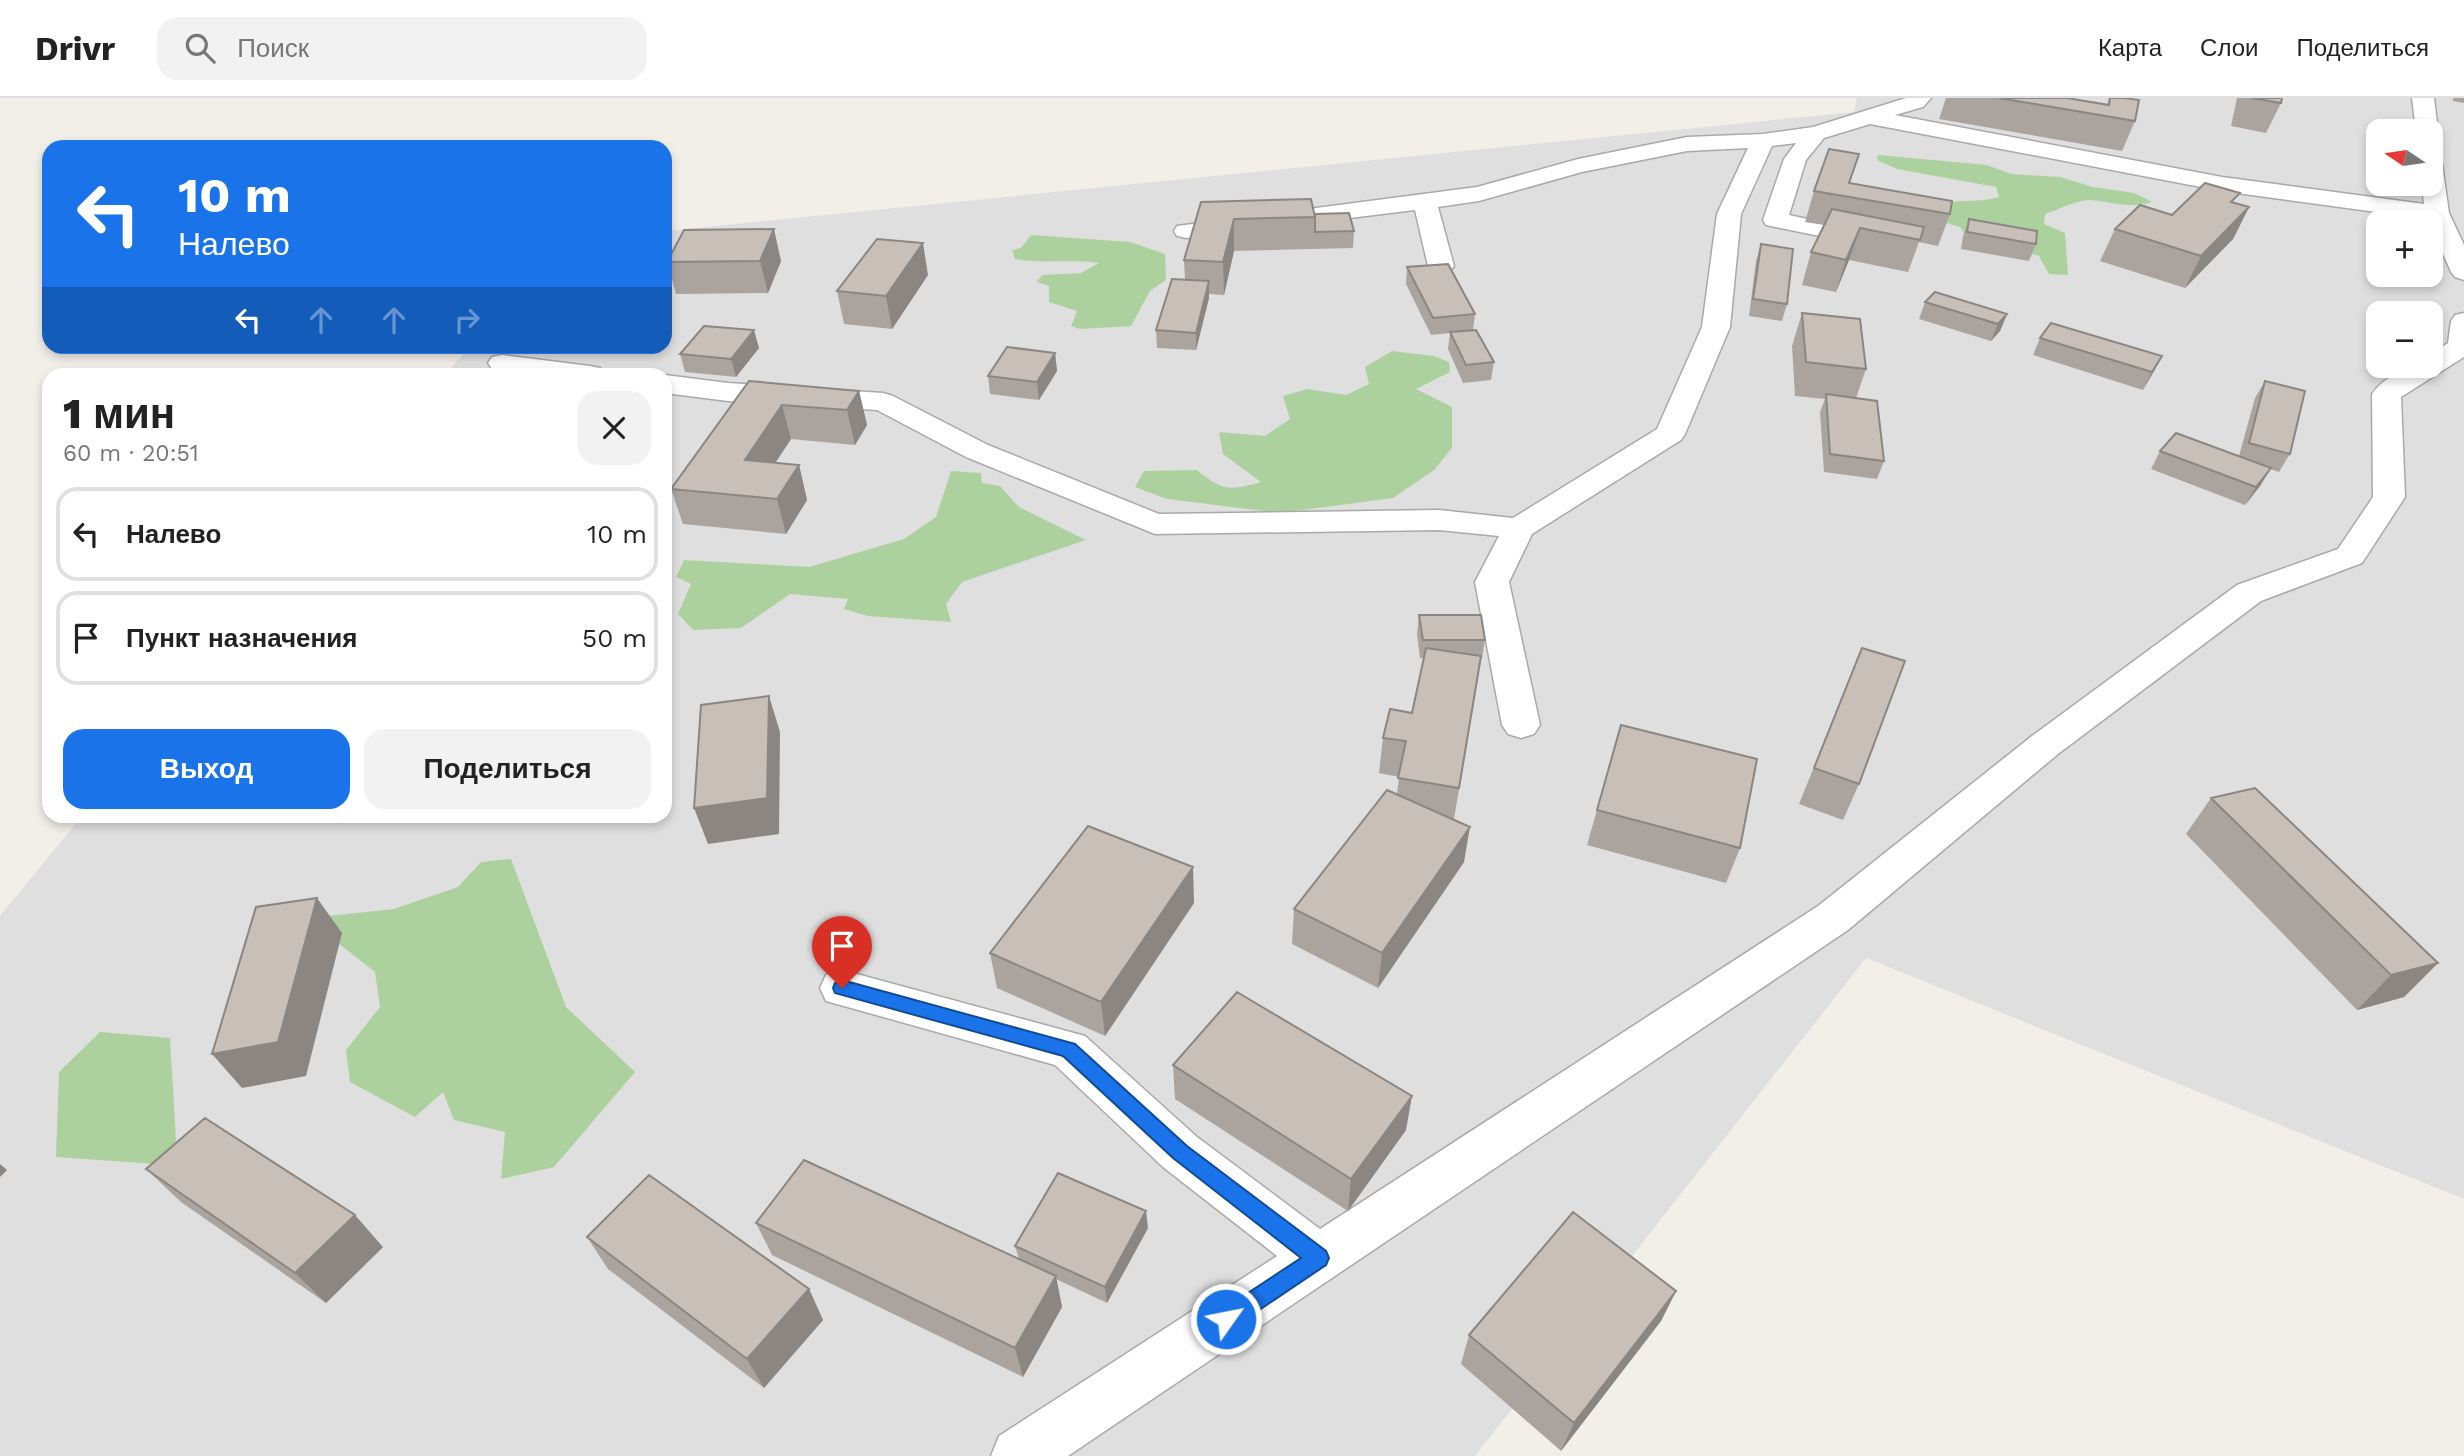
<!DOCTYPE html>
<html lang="ru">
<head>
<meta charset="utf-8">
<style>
	:root { --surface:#fff; --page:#f2f2f2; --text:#222; --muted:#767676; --line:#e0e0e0; --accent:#1a73e8 }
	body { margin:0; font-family:"Work Sans",sans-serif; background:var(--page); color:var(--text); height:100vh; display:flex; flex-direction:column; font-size:26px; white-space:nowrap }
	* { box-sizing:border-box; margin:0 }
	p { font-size:23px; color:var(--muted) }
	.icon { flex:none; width:38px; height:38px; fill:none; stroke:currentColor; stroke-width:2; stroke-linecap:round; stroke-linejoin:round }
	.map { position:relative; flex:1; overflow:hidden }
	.sheet { position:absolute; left:42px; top:270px; width:630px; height:455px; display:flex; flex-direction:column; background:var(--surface); border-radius:21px; box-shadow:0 4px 10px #0003 }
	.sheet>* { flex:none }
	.hud { position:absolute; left:42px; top:42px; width:630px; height:214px; border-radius:21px; box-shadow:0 4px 10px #0003; background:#1a73e8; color:#fff; overflow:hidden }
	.needle { width:46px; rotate:283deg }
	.buttons { position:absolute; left:2366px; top:21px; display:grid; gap:14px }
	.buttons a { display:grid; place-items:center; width:77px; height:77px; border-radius:14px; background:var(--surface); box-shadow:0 4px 10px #0003; font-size:35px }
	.pin { position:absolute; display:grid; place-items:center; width:60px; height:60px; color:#fff; margin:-72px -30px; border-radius:50% 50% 50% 0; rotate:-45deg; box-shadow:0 0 7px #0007 }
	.pin .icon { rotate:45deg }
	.me { position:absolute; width:77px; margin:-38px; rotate:57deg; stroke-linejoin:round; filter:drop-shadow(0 0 5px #0008) }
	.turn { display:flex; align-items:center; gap:24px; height:147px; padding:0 21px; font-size:32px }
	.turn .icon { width:91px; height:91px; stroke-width:2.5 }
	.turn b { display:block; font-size:49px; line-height:60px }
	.lanes { display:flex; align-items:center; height:66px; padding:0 21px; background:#0003; justify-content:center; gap:35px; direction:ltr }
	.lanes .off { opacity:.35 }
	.round { display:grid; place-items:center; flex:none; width:74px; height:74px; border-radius:21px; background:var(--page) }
	.headline { display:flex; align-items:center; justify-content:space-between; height:119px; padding:0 21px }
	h1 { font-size:42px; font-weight:800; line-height:52px }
	.button { display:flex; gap:14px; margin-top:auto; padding:14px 21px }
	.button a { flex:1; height:80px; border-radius:21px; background:var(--accent); color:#fff; font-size:28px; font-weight:800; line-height:80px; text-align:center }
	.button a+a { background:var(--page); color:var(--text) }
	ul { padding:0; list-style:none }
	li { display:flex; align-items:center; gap:21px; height:94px; margin:0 14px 10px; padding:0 7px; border:4px solid var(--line); border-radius:21px }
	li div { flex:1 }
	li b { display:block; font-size:26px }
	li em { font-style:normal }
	header { display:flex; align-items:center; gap:42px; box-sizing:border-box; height:98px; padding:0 35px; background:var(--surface); border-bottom:2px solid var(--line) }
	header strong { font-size:33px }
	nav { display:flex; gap:38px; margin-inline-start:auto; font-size:24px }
	.search { width:490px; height:63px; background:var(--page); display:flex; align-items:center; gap:18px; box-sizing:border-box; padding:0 24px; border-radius:21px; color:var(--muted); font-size:26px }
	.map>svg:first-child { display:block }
</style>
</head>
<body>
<header>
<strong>Drivr</strong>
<div class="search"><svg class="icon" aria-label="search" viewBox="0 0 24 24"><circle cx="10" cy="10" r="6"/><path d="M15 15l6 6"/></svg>Поиск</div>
<nav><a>Карта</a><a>Слои</a><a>Поделиться</a></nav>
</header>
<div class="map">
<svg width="2464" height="1358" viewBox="0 0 2464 1358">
	<rect width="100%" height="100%" fill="#f2efe9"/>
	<path fill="#e0dfdf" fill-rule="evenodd" d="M1857,0H2464V1101L1866,860L1475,1358H0V818L82,718H665V276H446L469,249L665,248V133L1854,14ZM2378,33H2431V86H2378ZM2378,124H2431V177H2378ZM2378,215H2431V268H2378Z"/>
	<path fill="#add19e" d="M1878,57L1987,67L2011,76L2060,79L2093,89L2134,95L2152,104C2131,112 2109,103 2089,102C2076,102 2058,112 2045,116L2044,126L2065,135L2068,177L2049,176L2039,158L1967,138L1960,129L1940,123L1938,106C1959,101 1979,105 1999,99L1996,89L1897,71L1877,62Z
		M1031,137L1130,144L1165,156L1166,182L1150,193L1131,228L1080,231L1071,228L1077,213L1049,204V188L1037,184L1042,177L1081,175L1099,165C1071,161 1043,166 1015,161L1012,152L1021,150Z
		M1392,253L1434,258L1449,264L1450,274L1416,291L1452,309V350L1434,372L1393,400L1280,415L1167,401L1135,389L1144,373L1197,372C1222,393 1230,393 1261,384L1223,356L1219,334L1265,338L1290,321L1283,298L1307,291L1346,297L1369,286L1365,269Z
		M951,373L981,375L982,385L1000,388L1019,409L1086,442L962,484L946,506L951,524L868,518L844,511L848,501L790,496L741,530L693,532L678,516L691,486L676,479L684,462L809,469L904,441L936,419Z
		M511,761L566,909L635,974L554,1069L501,1081L505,1034L454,1022L443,994L415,1019L350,984L346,952L380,909L375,874L319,830L329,818L394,811L458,789L481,764Z
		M100,934L170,940L176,1043L156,1066L56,1059L59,974Z"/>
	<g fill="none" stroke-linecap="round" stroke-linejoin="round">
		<defs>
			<path id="minor" d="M1906,0H1931L1923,9L1895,17L2222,79L2424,106L2422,86H2431V59L2439,61L2442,66L2449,115L2464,147V182L2455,179L2451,174L2428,121L2222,93L1870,26L1824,40L1806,62L1789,117L1882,137L1885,142L1882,147L1873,149L1766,127L1763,122L1784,61L1796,45L1772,48L1741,116L1730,229L1685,336L1681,342L1532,436L1509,484L1540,627L1534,636L1521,640L1508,636L1502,627L1475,484L1499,438L1439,432L1155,436L966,359L877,312L728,303L665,295V277L728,285L883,295L893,298L988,347L1159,416L1439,412L1513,420L1657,331L1702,229L1717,116L1748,50L1687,53L1582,74L1479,103L1438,109L1454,168L1450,173L1441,176L1432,173L1428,168L1415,112L1186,140L1177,138L1174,133L1177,128L1477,89L1578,61L1687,39L1763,36L1813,29Z
				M2412,0H2434L2438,33L2435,38L2431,39V33H2416Z
				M2464,215V259L2401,299L2405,399L2362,465L2261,503L2058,656L1848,832L1068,1358H991L999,1338L1277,1158L1163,1069L1055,967L826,903L820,890L826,877L842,872L1085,938L1197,1039L1320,1131L1818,808L2032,638L2237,487L2338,451L2373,399L2372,296C2384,278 2410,268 2431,268V256L2448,245L2451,223L2455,217Z
				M502,257L590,268L600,270L604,276H527L492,271L488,265L492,259Z"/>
		</defs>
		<use href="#minor" stroke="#a9a9a9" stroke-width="3"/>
		<use href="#minor" fill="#fff" fill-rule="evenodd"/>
	</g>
	<path fill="#aba49e" d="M1946,0H2067L2107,7L2109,0L2135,23L2122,53L1939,21Z
		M2237,0H2282L2281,5L2266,35L2231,28Z
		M2453,0H2464V5L2453,3Z
		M1850,85L1950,116L1938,148L1919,144L1908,174L1849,162L1836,194L1802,187L1811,154L1824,127L1805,124L1814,93Z
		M1201,104L1315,116L1354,133L1353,150L1234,153L1224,197L1209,196V200L1196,252L1157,250L1156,232L1185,182L1184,162Z
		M2235,105L2249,109L2233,141L2185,190L2100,163L2115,131L2172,117Z
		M1969,121L2036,146L2029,163L1961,151L1963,138Z
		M1761,146L1787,206L1782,223L1749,218L1756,163Z
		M781,163L768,195L676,196L667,164Z
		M1407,169L1475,216L1473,232L1494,264L1491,282L1463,285L1448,251L1450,235L1431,237L1406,186Z
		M928,177L892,231L844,226L837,193Z
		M1925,204L2007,216L2000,233L1991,243L1919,221Z
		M1802,215L1866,271L1856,300L1884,363L1877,381L1824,374L1820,314L1825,301L1795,298L1792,248Z
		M2040,240L2162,258L2143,292L2033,257Z
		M759,250L736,279L685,274L680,256Z
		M1055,255L1057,273L1039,302L990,296L988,278Z
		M749,283L859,293L867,327L855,347L791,341L775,365L799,367L807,402L786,436L683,426L671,391Z
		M2265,283L2290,356L2279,374L2270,371L2260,388L2245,407L2151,371L2160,353L2239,358L2255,300Z
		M1419,517L1485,542L1482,560H1481L1454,721L1464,764L1378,890L1292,846L1294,811L1397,696L1399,679L1379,675L1383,640L1412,615L1424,560H1420L1417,536Z
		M1862,550L1859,686L1843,722L1799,706Z
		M2211,700L2438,865L2404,899L2357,912L2186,736Z
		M1597,712L1740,750L1726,785L1587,747Z
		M1194,805L1105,938L997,890L990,855Z
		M1173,967L1406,1032L1348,1113L1175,1001Z
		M146,1071L383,1149L326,1205L181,1104Z
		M756,1125L1019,1161L1015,1148L1148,1130L1107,1205L1056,1181L1062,1209L1023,1279L772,1157Z
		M587,1139L809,1191L823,1222L764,1290L608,1171Z
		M1676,1193L1661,1223L1561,1353L1461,1266L1469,1237Z"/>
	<path fill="#8b8681" d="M2249,109L2233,141L2185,190L2201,158Z
		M1234,121V153L1224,197L1223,164Z
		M1860,130L1849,162L1836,194L1846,162Z
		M774,131L781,163L768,195L760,163Z
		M923,145L928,177L892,231L886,198Z
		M1209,183V200L1196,252V235Z
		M2007,216L2000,233L1991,243L1998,226Z
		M754,232L759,250L736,279L731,261Z
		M1055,255L1057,273L1039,302L1037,284Z
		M2162,258L2153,275L2143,292L2152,274Z
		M859,293L867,327L855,347L847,312Z
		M782,307L791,341L754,397L745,362Z
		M799,367L807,402L786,436L777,401Z
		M2271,370L2260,388L2245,407L2256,389Z
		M769,598L780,634L779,736L708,746L694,710Z
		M1470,729L1464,764L1378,890L1382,855Z
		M1193,769L1194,805L1105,938L1101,904Z
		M317,800L342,835L306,978L242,990L212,956Z
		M2438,865L2404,899L2357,912L2391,877Z
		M1412,998L1406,1032L1348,1113L1351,1081Z
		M0,1066L7,1072L0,1079Z
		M1146,1113L1148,1130L1107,1205L1105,1189Z
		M355,1117L383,1149L326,1205L295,1175Z
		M1056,1178L1062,1209L1023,1279L1015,1250Z
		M809,1191L823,1222L764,1290L747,1261Z
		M1676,1193L1661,1223L1561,1353L1574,1325Z"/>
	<path fill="#c7bfb8" stroke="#8b8681" stroke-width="2" d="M1999,0H2067L2109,7L2110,0H2124L2139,2L2135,23Z
		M2252,0H2282L2281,5Z
		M1829,51L1859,56L1849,85L1952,103L1950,116L1814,93Z
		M2205,85L2240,95L2231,104L2249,109L2201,158L2115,131L2140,107L2172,117Z
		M1311,101L1315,119L1234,121L1223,164L1184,162L1201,104Z
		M1832,111L1924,129L1920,142L1860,130L1846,162L1811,154Z
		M1349,115L1354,133L1315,134V116Z
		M1969,121L2037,133L2036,146L1967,134Z
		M774,131L760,163L667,164L684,132Z
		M877,141L923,145L886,198L837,193Z
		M1761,146L1793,151L1787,206L1753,201Z
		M1448,166L1475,216L1433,220L1407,169Z
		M1172,181L1209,183L1196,235L1156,232Z
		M1935,194L2007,216L1998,226L1925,204Z
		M1802,215L1860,221L1866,271L1806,264Z
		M2051,225L2162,258L2152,274L2040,240Z
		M704,228L754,232L731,261L680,256Z
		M1476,232L1494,264L1466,267L1450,234Z
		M1007,249L1055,255L1037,284L988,278Z
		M749,283L859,293L847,312L782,307L745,362L799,367L777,401L671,391Z
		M2265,283L2305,293L2290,356L2249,345Z
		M1826,296L1877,303L1884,363L1830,356Z
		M2176,335L2271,370L2256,389L2160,353Z
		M1419,517H1481L1485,542H1423Z
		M1426,550L1481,558L1459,690L1398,680L1406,643L1383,640L1390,611L1412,615Z
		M1862,550L1905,563L1859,686L1814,670Z
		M769,598L767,700L694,710L701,607Z
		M1621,627L1757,661L1740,750L1597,712Z
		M2255,690L2438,865L2391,877L2211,700Z
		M1387,692L1470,729L1382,855L1294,811Z
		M1088,728L1193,769L1101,904L990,855Z
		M317,800L278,944L212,956L256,809Z
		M1237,894L1412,998L1351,1081L1173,967Z
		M205,1020L355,1117L295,1175L146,1071Z
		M804,1062L1056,1178L1015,1250L756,1125Z
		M1058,1075L1146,1113L1105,1189L1015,1148Z
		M649,1077L809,1191L747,1261L587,1139Z
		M1573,1114L1676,1193L1574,1325L1469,1237Z"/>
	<path fill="#1a73e8" stroke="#114b97" stroke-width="2" d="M842,882L1075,946L1187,1048L1326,1153L1329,1160L1326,1167L1234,1229L1226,1232L1219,1229L1215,1221L1219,1214L1301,1160L1173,1060L1063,958L835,895L833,890L835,885Z"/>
</svg>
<div class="buttons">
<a><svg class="needle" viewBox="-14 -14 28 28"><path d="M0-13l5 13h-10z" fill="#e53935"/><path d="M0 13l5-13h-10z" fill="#767676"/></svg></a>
<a>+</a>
<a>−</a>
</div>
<div class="pin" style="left:842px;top:890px;background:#d93025"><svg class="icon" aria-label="arrive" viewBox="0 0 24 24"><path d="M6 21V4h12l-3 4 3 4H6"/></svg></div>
<svg class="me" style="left:1226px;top:1221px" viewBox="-20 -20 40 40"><circle r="17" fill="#1a73e8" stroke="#fff" stroke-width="3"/><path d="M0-11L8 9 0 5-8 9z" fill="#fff"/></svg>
<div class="hud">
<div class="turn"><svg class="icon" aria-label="left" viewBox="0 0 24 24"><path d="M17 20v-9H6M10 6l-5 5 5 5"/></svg><div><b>10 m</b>Налево</div></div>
<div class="lanes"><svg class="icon" aria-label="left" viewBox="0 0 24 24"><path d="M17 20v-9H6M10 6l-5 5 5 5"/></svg><svg class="icon off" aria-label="ahead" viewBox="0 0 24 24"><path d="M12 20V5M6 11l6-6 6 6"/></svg><svg class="icon off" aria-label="ahead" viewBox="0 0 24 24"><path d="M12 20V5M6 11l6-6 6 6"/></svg><svg class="icon off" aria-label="right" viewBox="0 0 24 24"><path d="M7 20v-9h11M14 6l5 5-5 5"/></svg></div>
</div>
<section class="sheet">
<div class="headline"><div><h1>1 мин</h1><p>60 m · 20:51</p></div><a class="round"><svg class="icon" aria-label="close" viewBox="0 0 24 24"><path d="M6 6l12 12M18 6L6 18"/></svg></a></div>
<ul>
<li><svg class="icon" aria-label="left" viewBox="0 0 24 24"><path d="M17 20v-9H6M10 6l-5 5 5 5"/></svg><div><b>Налево</b></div><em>10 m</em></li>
<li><svg class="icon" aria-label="arrive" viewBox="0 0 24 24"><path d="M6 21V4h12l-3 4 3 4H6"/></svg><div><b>Пункт назначения</b></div><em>50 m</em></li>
</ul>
<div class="button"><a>Выход</a><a>Поделиться</a></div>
</section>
</div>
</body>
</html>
